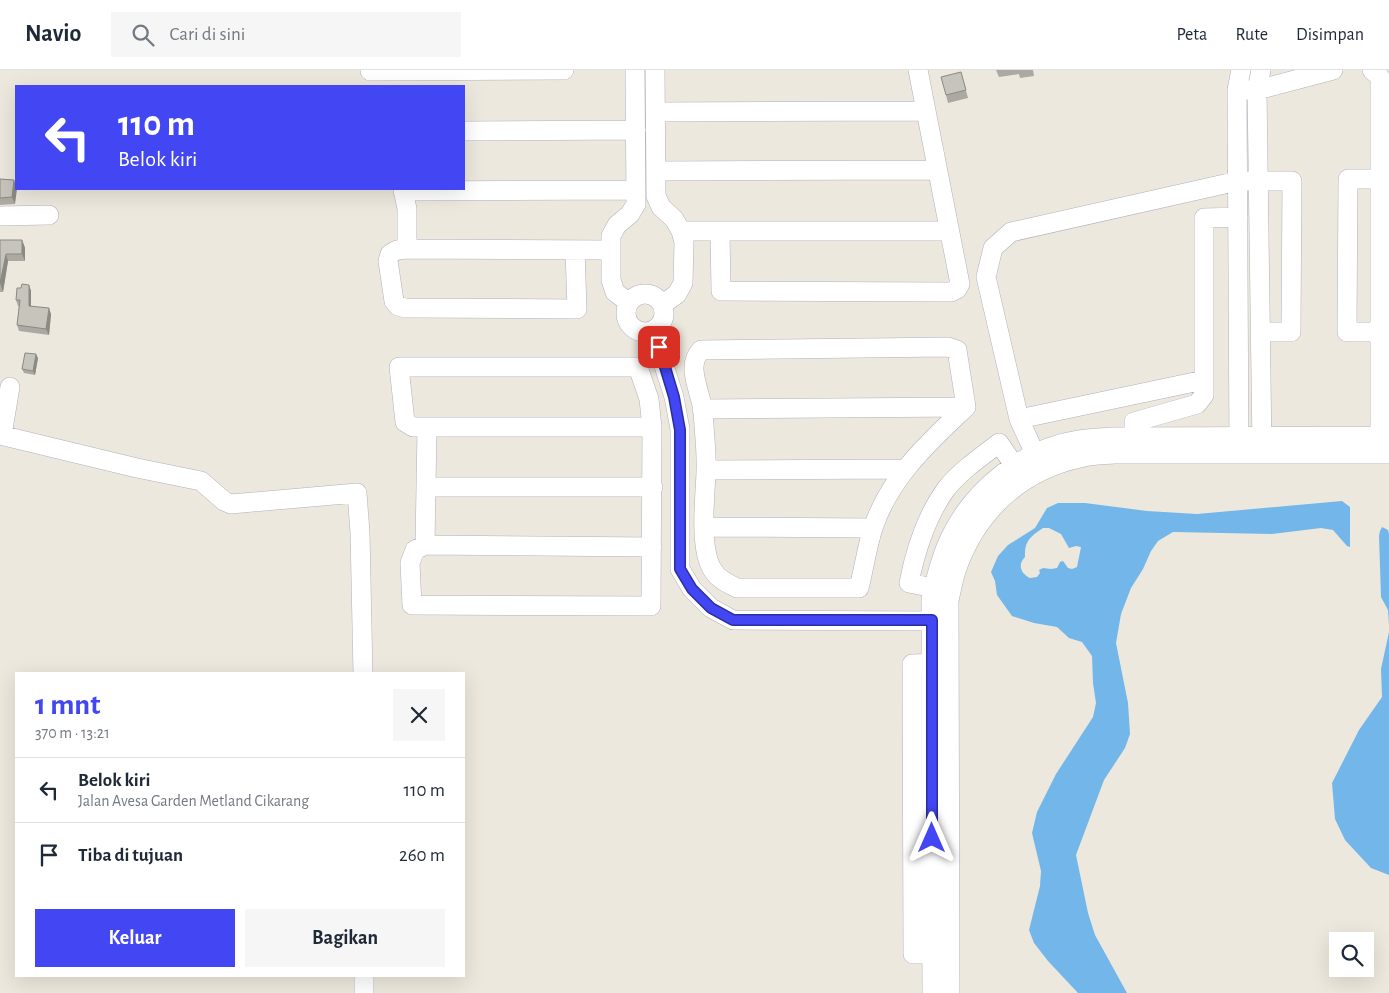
<!DOCTYPE html>
<html lang="id">
<head>
<meta charset="utf-8">
<style>
	:root { --surface:#fff; --page:#f6f6f7; --text:#1f2937; --muted:#747a83; --line:#e0e1e3; --accent:#4246f3 }
	body { margin:0; font-family:"Alegreya Sans",sans-serif; background:var(--page); color:var(--text); height:100vh; display:flex; flex-direction:column; font-size:19px; white-space:nowrap }
	* { box-sizing:border-box; margin:0 }
	p { font-size:16px; color:var(--muted) }
	.icon { flex:none; width:28px; height:28px; fill:none; stroke:currentColor; stroke-width:2; stroke-linecap:round; stroke-linejoin:round }
	.map { position:relative; flex:1; overflow:hidden }
	.drawer { position:absolute; left:15px; top:602px; width:450px; height:305px; display:flex; flex-direction:column; background:var(--surface); border-radius:0px; box-shadow:0 5px 20px #0002 }
	.drawer>* { flex:none }
	.top-card { position:absolute; left:15px; top:15px; width:450px; height:105px; border-radius:0px; box-shadow:0 5px 20px #0002; background:#4246f3; color:#fff; overflow:hidden }
	.tools { position:absolute; left:1329px; top:862px; display:grid; gap:10px }
	.tools a { display:grid; place-items:center; width:45px; height:45px; border-radius:0px; background:var(--surface); box-shadow:0 5px 20px #0002; font-size:25px }
	.pin { position:absolute; display:grid; place-items:center; width:42px; height:42px; color:#fff; margin:-21px; border-radius:10px; box-shadow:0 2px 8px #0006 }
	.me { position:absolute; width:55px; margin:-28px; rotate:0deg; stroke-linejoin:round; filter:drop-shadow(0 0 4px #0008) }
	.turn { display:flex; align-items:center; gap:18px; height:105px; padding:0 20px; font-size:22px }
	.turn .icon { width:65px; height:65px; stroke-width:2.5 }
	.turn b { display:block; font-size:35px; line-height:42px }
	.round { display:grid; place-items:center; flex:none; width:52px; height:52px; border-radius:0px; background:var(--page) }
	.head { display:flex; align-items:center; justify-content:space-between; height:85px; padding:0 20px }
	h1 { font-size:30px; font-weight:700; line-height:38px; color:var(--accent) }
	.cta { display:flex; gap:10px; margin-top:auto; padding:10px 20px }
	.cta a { flex:1; height:58px; border-radius:0px; background:var(--accent); color:#fff; font-size:20px; font-weight:700; line-height:58px; text-align:center }
	.cta a+a { background:var(--page); color:var(--text) }
	ul { padding:0; list-style:none }
	li { display:flex; align-items:center; gap:15px; height:65px; padding:0 20px; border-top:1px solid var(--line) }
	li div { flex:1 }
	li b { display:block; font-size:19px }
	li em { font-style:normal }
	header { display:flex; align-items:center; gap:30px; box-sizing:border-box; height:70px; padding:0 25px; background:var(--surface); border-bottom:1px solid var(--line) }
	header strong { font-size:24px }
	nav { display:flex; gap:28px; margin-inline-start:auto; font-size:18px }
	.search { width:350px; height:45px; background:var(--page); display:flex; align-items:center; gap:12px; box-sizing:border-box; padding:0 18px; border-radius:0px; color:var(--muted); font-size:19px }
	.map>svg:first-child { display:block }
</style>
</head>
<body>
<header>
<strong>Navio</strong>
<div class="search"><svg class="icon" aria-label="search" viewBox="0 0 24 24"><circle cx="10" cy="10" r="6"/><path d="M15 15l6 6"/></svg>Cari di sini</div>
<nav><a>Peta</a><a>Rute</a><a>Disimpan</a></nav>
</header>
<div class="map">
<svg width="1389" height="923" viewBox="0 0 1389 923">
	<rect width="100%" height="100%" fill="#ece8dd"/>
	<path fill="#73b6ea" fill-rule="evenodd" d="M1342,431L1350,437V477L1347,476L1333,460L1321,458L1272,464L1173,462L1158,471L1151,481L1143,499L1131,518L1121,544L1116,573L1128,633L1130,664L1125,678L1104,710L1076,785L1088,843L1095,865L1127,923H1078L1048,891L1034,873L1029,860L1040,816L1041,801L1032,763L1037,742L1056,704L1093,647L1096,633L1093,613L1092,586L1082,572L1069,568L1057,557L1034,553L1012,546L997,525L995,511L991,502L998,486L1008,475L1035,458L1047,438L1058,433H1085L1147,441L1197,444ZM1043,458H1049L1061,464L1069,478L1076,476L1081,477L1077,497L1072,499L1068,498L1063,491L1060,492L1057,498L1051,499L1043,498L1039,500L1040,503L1037,507L1030,508C1021,504 1017,495 1025,487C1024,471 1031,466 1043,458Z
		M1382,457L1388,460L1389,464V555L1388,540L1381,527L1379,466L1380,461Z
		M1389,562V805L1371,798L1345,770L1335,749L1332,713L1359,660L1382,627L1381,599Z"/>
	<g fill="none" stroke-linecap="round" stroke-linejoin="round">
		<defs>
			<path id="minor" d="M655,0L656,126L661,137L674,149L681,161L684,172L683,213L677,224L663,234
				M1261,0L1257,20L1262,378
				M1372,0L1380,7V366
				M370,1L564,0
				M1246,20H1257L1333,0
				M656,42L926,41
				M464,61L636,60
				M656,101L937,100
				M403,119L407,139V179L397,180L390,184L388,191L394,231L398,236L405,238L577,239L575,180
				M403,121L636,120
				M0,146L49,145
				M681,161H949
				M720,161L721,221L951,222L957,219L960,214L918,0
				M407,179L610,180
				M626 243a19 19 0 1 1 38 0a19 19 0 1 1-38 0Z
				M628,232L615,222L611,210V166L617,155L630,144L636,134L635,0
				M653,261L674,327L680,359V499L692,519L711,538L733,550L943,551
				M1380,262H1347L1348,109H1380
				M948,277L957,280L966,337C929,372 890,407 873,458C867,477 864,498 859,518H737C720,510 712,505 707,486C701,460 705,429 706,402C707,382 704,361 703,341C701,322 685,296 701,280Z
				M702,339L966,337
				M1019,349L1204,310
				M427,358L425,475L415,480L410,493L412,535L651,536L652,357L649,329L638,297H399L405,352L413,357H652
				M0,365L137,398L201,411L224,431L231,434L357,423L360,462L363,604
				M2,365L10,317
				M1134,367V352L1197,334L1204,325V148L1238,147
				M1239,378L1237,20L1241,0
				M1035,384L1019,349L986,207L993,178L1011,162L1238,111H1292L1291,262H1260
				M706,400L904,399
				M426,417H653
				M705,457L873,458
				M425,475L652,477
				M934,518L909,513C915,482 927,445 946,419C960,401 981,387 999,373L1014,395
				M943,884H913L912,594L943,593
				M364,923V906
				M932,923L931,529C936,508 941,487 950,468C974,418 1025,378 1079,370C1091,368 1102,368 1114,367L1389,366
				M950,923L949,531C951,521 953,511 956,501C976,442 1020,401 1080,388C1091,385 1103,385 1114,384H1389"/>
		</defs>
		<use href="#minor" stroke="#b0b0bd" stroke-width="20"/>
		<use href="#minor" stroke="#fff" stroke-width="19"/>
	</g>
	<path fill="#aba9a2" d="M996,0H1033L1034,6L1020,8L1019,4L999,7Z
		M961,2L968,28L948,33L946,25Z
		M0,109L14,110L15,134L0,135Z
		M0,170H22L25,178V191H8L3,222H0Z
		M29,215L31,221V236L51,244L49,265L19,261L17,255L19,236H18L16,230L21,218Z
		M38,288L35,305L24,303L22,299Z"/>
	<path fill="#8b8984" d="M14,110L17,119L15,134L12,127Z
		M22,170L25,178V191L22,184Z
		M6,184L8,191L3,222L0,213Z
		M29,215L31,221V241L29,236Z
		M49,238L51,244L49,265L46,259Z
		M36,284L38,288L35,305L33,301Z"/>
	<path fill="#c7c4bc" stroke="#8b8984" d="M961,2L966,20L946,25L941,7Z
		M0,109L14,110L12,127L0,128Z
		M0,170H22V184H6L0,213Z
		M22,214L29,215V236L49,238L46,259L17,255L20,230H16L17,218H21Z
		M25,283L36,284L33,301L22,299Z"/>
	<g fill="none" stroke-linecap="round" stroke-linejoin="round">
		<defs>
			<path id="route" d="M659,277L674,327L680,360V499L692,519L711,538L733,550H932V768"/>
		</defs>
		<use href="#route" stroke="#2b2e9e" stroke-width="12"/>
		<use href="#route" stroke="#4246f3" stroke-width="9"/>
	</g>
</svg>
<div class="tools">
<a><svg class="icon" aria-label="search" viewBox="0 0 24 24"><circle cx="10" cy="10" r="6"/><path d="M15 15l6 6"/></svg></a>
</div>
<div class="pin" style="left:659px;top:277px;background:#d93025"><svg class="icon" aria-label="arrive" viewBox="0 0 24 24"><path d="M6 21V4h12l-3 4 3 4H6"/></svg></div>
<svg class="me" style="left:932px;top:768px" viewBox="-20 -20 40 40"><path d="M0-17L14 15 0 8-14 15z" fill="#4246f3" stroke="#fff" stroke-width="4"/></svg>
<div class="top-card">
<div class="turn"><svg class="icon" aria-label="left" viewBox="0 0 24 24"><path d="M17 20v-9H6M10 6l-5 5 5 5"/></svg><div><b>110 m</b>Belok kiri</div></div>
</div>
<section class="drawer">
<div class="head"><div><h1>1 mnt</h1><p>370 m · 13:21</p></div><a class="round"><svg class="icon" aria-label="close" viewBox="0 0 24 24"><path d="M6 6l12 12M18 6L6 18"/></svg></a></div>
<ul>
<li><svg class="icon" aria-label="left" viewBox="0 0 24 24"><path d="M17 20v-9H6M10 6l-5 5 5 5"/></svg><div><b>Belok kiri</b><p>Jalan Avesa Garden Metland Cikarang</p></div><em>110 m</em></li>
<li><svg class="icon" aria-label="arrive" viewBox="0 0 24 24"><path d="M6 21V4h12l-3 4 3 4H6"/></svg><div><b>Tiba di tujuan</b></div><em>260 m</em></li>
</ul>
<div class="cta"><a>Keluar</a><a>Bagikan</a></div>
</section>
</div>
</body>
</html>
